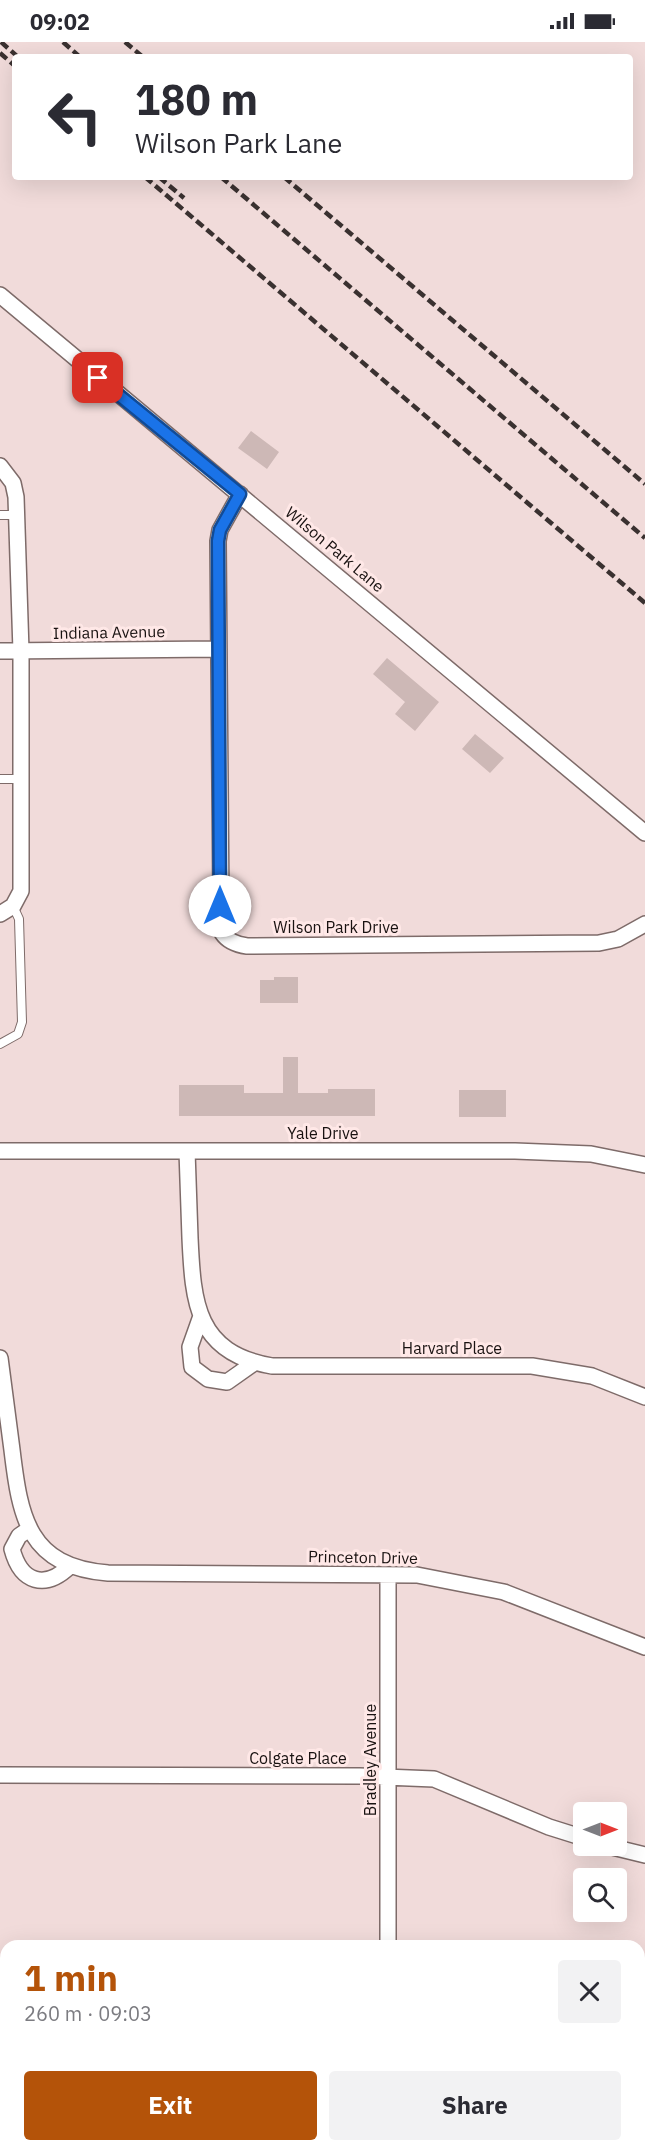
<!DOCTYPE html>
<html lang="en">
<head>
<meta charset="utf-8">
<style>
	:root { --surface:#fff; --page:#f2f2f3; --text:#2b2b33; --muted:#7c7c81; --accent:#b45309 }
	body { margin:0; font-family:"IBM Plex Sans",sans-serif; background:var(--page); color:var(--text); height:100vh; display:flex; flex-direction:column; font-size:22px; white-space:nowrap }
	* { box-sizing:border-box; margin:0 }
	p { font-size:20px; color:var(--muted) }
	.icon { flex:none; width:33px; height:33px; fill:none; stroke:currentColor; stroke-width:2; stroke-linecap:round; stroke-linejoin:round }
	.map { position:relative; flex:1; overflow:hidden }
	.side { position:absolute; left:0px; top:1898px; width:645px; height:212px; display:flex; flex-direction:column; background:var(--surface); border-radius:18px 18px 0 0; box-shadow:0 6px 24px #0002 }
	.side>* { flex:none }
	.guide { position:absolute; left:12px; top:12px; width:621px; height:126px; border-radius:6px; box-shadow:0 6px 24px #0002; background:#fff; color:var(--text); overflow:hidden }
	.needle { width:39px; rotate:90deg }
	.buttons { position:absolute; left:573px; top:1760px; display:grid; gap:12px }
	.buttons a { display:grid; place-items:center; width:54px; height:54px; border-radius:6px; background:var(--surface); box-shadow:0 6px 24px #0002; font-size:30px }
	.pin { position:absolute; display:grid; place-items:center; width:51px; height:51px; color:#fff; margin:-26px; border-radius:12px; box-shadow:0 3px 9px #0006 }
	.me { position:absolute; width:66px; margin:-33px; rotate:0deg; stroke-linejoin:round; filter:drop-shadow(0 0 4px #0008) }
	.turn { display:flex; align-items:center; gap:21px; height:126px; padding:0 24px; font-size:27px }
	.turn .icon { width:78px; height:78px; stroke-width:2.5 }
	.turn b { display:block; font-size:42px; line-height:51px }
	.round { display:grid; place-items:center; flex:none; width:63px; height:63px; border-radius:6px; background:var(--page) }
	.summary { display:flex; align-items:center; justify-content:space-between; height:102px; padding:0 24px }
	h1 { font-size:36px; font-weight:700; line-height:45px; color:var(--accent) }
	.action { display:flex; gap:12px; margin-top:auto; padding:12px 24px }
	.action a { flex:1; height:69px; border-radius:6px; background:var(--accent); color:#fff; font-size:24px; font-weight:700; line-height:69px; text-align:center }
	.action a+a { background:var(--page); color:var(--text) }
	.status { display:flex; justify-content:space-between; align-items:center; height:42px; padding:0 30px; background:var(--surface); direction:ltr }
	.status svg { height:16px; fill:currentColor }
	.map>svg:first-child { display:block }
</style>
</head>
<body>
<div class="status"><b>09:02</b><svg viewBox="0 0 49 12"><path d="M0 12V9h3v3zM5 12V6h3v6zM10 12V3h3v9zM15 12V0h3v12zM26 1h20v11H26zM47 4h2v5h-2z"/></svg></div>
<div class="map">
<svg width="645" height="2108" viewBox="0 0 645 2108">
	<rect width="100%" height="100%" fill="#f1dbda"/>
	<path fill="#f5c0bc" d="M300,2103H563V2108H301Z"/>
	<path fill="#cdb8b6" d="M251,389L279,410L267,427L238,406Z
		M387,616L439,660L415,689L395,672L405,660L373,632Z
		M475,692L504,716L490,731L462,707Z
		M274,935H298V961H260V938H274Z
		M283,1015H298V1051H328V1047H375V1074H179V1043H244V1051H283Z
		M459,1048H506V1075H459Z"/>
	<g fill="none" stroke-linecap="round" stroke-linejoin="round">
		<defs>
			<path id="service" d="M0,473H17
				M0,737H22
				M0,1002L18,992L22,980L19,877L13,864
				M639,2098H645"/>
			<path id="minor" d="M0,253L645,791
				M0,424L13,441L16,455L21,609V849L13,864L0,872
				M240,452L220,488L218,499L221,864C213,886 224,901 247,904L599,901L618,897L645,882
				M0,609L219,607
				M0,1109H515L591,1112L645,1123
				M187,1109C188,1138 189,1167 190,1196C193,1261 196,1311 272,1324H532L592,1334L645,1355
				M201,1274L190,1305L192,1325L208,1337L227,1340L254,1321
				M0,1316C4,1347 8,1377 12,1408C20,1475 28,1525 108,1531L417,1533L504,1550L645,1605
				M29,1487L19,1494L12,1507C21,1541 45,1548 70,1524
				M0,1733L360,1734L434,1737L549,1785L584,1796
				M604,1803L645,1813
				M388,1904V1533
				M0,1948H6
				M631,2103L632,2108"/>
		</defs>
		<use href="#service" stroke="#7e6b69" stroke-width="10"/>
		<use href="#minor" stroke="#7e6b69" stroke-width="18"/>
		<path stroke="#af9e9d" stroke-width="3" stroke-dasharray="3 4.5" stroke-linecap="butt" d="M279,2108V2103"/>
		<use href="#service" stroke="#fff" stroke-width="8"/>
		<use href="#minor" stroke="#fff" stroke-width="15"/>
		<path stroke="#3a3130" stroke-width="4.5" stroke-dasharray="9 4.5" stroke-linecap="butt" d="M1,0L18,15
			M63,0L80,15
			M125,0L143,15
			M0,11L15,24
			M145,135L645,561
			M159,135L184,156
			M221,135L645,496
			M284,135L645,442"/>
	</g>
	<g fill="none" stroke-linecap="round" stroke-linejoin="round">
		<defs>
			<path id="route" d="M98,336L240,452L220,488L218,499L220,864"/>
		</defs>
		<use href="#route" stroke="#114b97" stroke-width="15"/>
		<use href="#route" stroke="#1a73e8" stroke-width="10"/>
	</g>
	<g text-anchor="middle" stroke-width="6" stroke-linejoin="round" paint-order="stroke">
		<g font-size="16" fill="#191211" stroke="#ffe8e7">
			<text transform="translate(335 507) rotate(40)" y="6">Wilson Park Lane</text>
			<text transform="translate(109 590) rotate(-1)" y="6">Indiana Avenue</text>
			<text x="336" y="891">Wilson Park Drive</text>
			<text x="323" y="1097">Yale Drive</text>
			<text x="452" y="1312">Harvard Place</text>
			<text transform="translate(363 1515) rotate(1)" y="6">Princeton Drive</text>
			<text x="298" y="1722">Colgate Place</text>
			<text transform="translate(370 1718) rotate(-90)" y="6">Bradley Avenue</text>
		</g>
	</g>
</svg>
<div class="buttons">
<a><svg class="needle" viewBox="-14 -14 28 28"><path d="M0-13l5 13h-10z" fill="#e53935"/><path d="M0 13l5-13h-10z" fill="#7c7c81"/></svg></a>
<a><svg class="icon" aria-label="search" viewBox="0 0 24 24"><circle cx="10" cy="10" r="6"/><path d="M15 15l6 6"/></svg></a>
</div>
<div class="pin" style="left:98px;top:336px;background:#d93025"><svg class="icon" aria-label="arrive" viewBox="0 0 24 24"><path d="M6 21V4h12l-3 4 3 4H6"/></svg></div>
<svg class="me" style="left:220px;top:864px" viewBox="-20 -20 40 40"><circle r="19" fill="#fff"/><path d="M0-13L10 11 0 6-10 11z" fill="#1a73e8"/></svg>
<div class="guide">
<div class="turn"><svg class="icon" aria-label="left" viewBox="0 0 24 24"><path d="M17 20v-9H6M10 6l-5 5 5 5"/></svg><div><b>180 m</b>Wilson Park Lane</div></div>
</div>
<section class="side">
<div class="summary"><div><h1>1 min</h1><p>260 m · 09:03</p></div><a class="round"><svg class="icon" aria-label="close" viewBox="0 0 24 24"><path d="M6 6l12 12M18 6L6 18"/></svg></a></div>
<div class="action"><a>Exit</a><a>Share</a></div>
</section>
</div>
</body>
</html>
